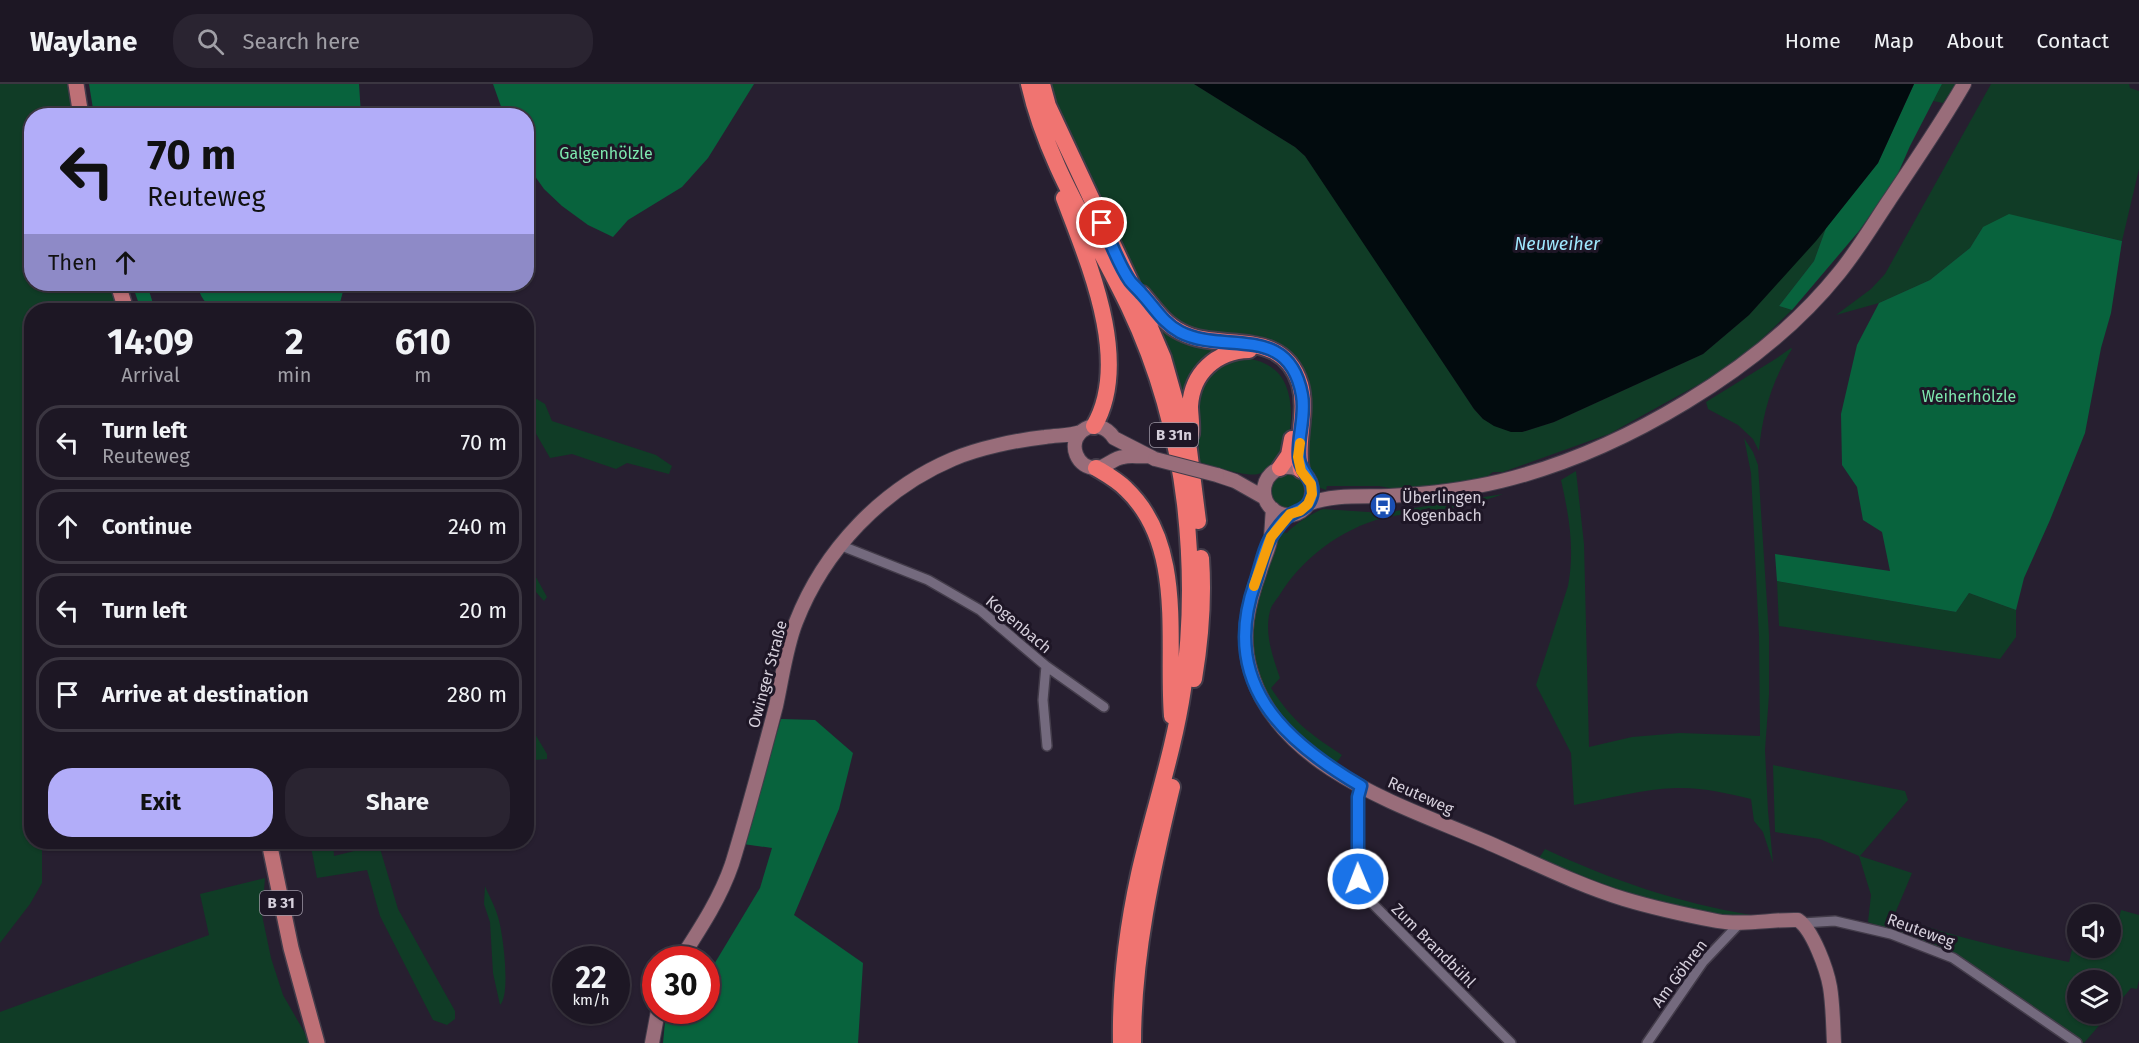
<!DOCTYPE html>
<html lang="en">
<head>
<meta charset="utf-8">
<style>
	:root { --surface:#1d1724; --page:#2a2431; --text:#f1f3f6; --muted:#a09fa6; --line:#3b3641; --accent:#b2adf9 }
	body { margin:0; font-family:"Fira Sans",sans-serif; background:var(--page); color:var(--text); height:100vh; display:flex; flex-direction:column; font-size:22px; white-space:nowrap }
	* { box-sizing:border-box; margin:0 }
	p { font-size:20px; color:var(--muted) }
	.icon { flex:none; width:33px; height:33px; fill:none; stroke:currentColor; stroke-width:2; stroke-linecap:round; stroke-linejoin:round }
	.map { position:relative; flex:1; overflow:hidden }
	.details { position:absolute; left:24px; top:219px; width:510px; height:546px; display:flex; flex-direction:column; background:var(--surface); border-radius:24px; box-shadow:0 2px 4px #0004,0 0 0 2px var(--line) }
	.details>* { flex:none }
	.hud { position:absolute; left:24px; top:24px; width:510px; height:183px; border-radius:24px; box-shadow:0 2px 4px #0004,0 0 0 2px var(--line); background:#b2adf9; color:#111; overflow:hidden }
	.tools { position:absolute; left:2067px; top:820px; display:grid; gap:12px }
	.tools a { display:grid; place-items:center; width:54px; height:54px; border-radius:50%; background:var(--surface); box-shadow:0 2px 4px #0004,0 0 0 2px var(--line); font-size:30px }
	.speed { position:absolute; left:552px; top:862px; display:flex; gap:12px; font-size:30px; font-weight:700; text-align:center }
	.speed>* { display:grid; place-content:center; width:78px; height:78px; border-radius:50%; background:var(--surface); box-shadow:0 2px 4px #0004,0 0 0 2px var(--line); line-height:1 }
	.speed small { font-size:15px; font-weight:400 }
	.speed .limit { border:9px solid #d22; background:#fff; color:#111 }
	.pin { position:absolute; display:grid; place-items:center; width:51px; height:51px; color:#fff; margin:-26px; border:3px solid #fff; border-radius:50%; box-shadow:0 2px 6px #0007 }
	.me { position:absolute; width:66px; margin:-33px; rotate:359deg; stroke-linejoin:round; filter:drop-shadow(0 0 4px #0008) }
	.turn { display:flex; align-items:center; gap:21px; height:126px; padding:0 24px; font-size:27px }
	.turn .icon { width:78px; height:78px; stroke-width:2.5 }
	.turn b { display:block; font-size:42px; line-height:51px }
	.then { display:flex; align-items:center; height:57px; padding:0 24px; background:#0003; gap:12px; font-size:22px }
	.eta { display:flex; justify-content:space-evenly; align-items:center; height:102px; text-align:center }
	.eta b { font-size:36px; font-weight:700; line-height:42px }
	.cta { display:flex; gap:12px; margin-top:auto; padding:12px 24px }
	.cta a { flex:1; height:69px; border-radius:24px; background:var(--accent); color:#111; font-size:24px; font-weight:700; line-height:69px; text-align:center }
	.cta a+a { background:var(--page); color:var(--text) }
	ul { padding:0; list-style:none }
	li { display:flex; align-items:center; gap:18px; height:75px; margin:0 12px 9px; padding:0 12px; border:3px solid var(--line); border-radius:24px }
	li div { flex:1 }
	li b { display:block; font-size:22px }
	li em { font-style:normal }
	header { display:flex; align-items:center; gap:36px; box-sizing:border-box; height:84px; padding:0 30px; background:var(--surface); border-bottom:2px solid var(--line) }
	header strong { font-size:28px }
	nav { display:flex; gap:33px; margin-inline-start:auto; font-size:21px }
	.search { width:420px; height:54px; background:var(--page); display:flex; align-items:center; gap:15px; box-sizing:border-box; padding:0 21px; border-radius:24px; color:var(--muted); font-size:22px }
	.map>svg:first-child { display:block }
</style>
</head>
<body>
<header>
<strong>Waylane</strong>
<div class="search"><svg class="icon" aria-label="search" viewBox="0 0 24 24"><circle cx="10" cy="10" r="6"/><path d="M15 15l6 6"/></svg>Search here</div>
<nav><a>Home</a><a>Map</a><a>About</a><a>Contact</a></nav>
</header>
<div class="map">
<svg width="2139" height="959" viewBox="0 0 2139 959">
	<rect width="100%" height="100%" fill="#271f30"/>
	<path fill="#103c26" d="M0,0H67L73,31L32,32V200H109L119,226H32V758H42V799L30,820L0,859Z
		M1042,0H1194L1295,63L1305,72L1340,122L1474,325L1483,335L1522,348L1554,338L1703,270L1749,231L1826,144L1814,177L1779,222L1792,226L1749,267L1703,298L1609,350L1503,388H1493L1484,395L1450,401L1395,405L1379,402H1327L1326,406L1312,401C1316,452 1243,427 1269,392C1275,384 1285,382 1295,384L1303,323L1282,273L1199,255L1143,210Z
		M1942,0H1956L1943,19L1933,17Z
		M1991,0H2129L2130,4L2139,7V85L2122,157L2078,146L1983,143L1970,164L1930,196L1879,219L1836,231L1871,205L1885,190Z
		M1158,241L1228,266L1184,316Z
		M1791,264L1792,265C1772,296 1762,331 1759,367L1753,355L1738,341L1708,325L1706,318L1777,274Z
		M1242,274C1256,275 1269,279 1279,290C1300,314 1294,382 1258,390C1244,393 1214,382 1199,378L1197,311L1203,297L1217,283Z
		M527,309L545,320L552,337L656,371L672,382L669,390L627,379L616,385L572,370L550,374L527,334Z
		M1744,354L1753,368L1758,381L1769,551V611L1765,666L1768,727L1773,779L1763,748L1754,737L1751,715C1727,709 1701,703 1676,704C1642,705 1607,715 1574,721L1571,669L1536,601L1568,502C1575,466 1569,431 1561,396L1576,387L1584,460L1589,663L1632,653L1680,649L1760,652L1759,552L1751,389Z
		M1503,410C1481,418 1460,423 1437,427C1419,429 1400,430 1383,434C1341,445 1301,475 1279,512C1276,516 1271,522 1270,527C1264,550 1273,573 1280,594L1271,604C1294,639 1309,649 1342,671L1335,681C1291,652 1256,611 1252,557C1252,549 1250,541 1252,534C1257,504 1271,475 1282,448L1287,449C1292,442 1314,428 1323,425L1383,429Z
		M526,475L547,513L544,517C529,500 526,498 526,475Z
		M1777,497L1956,528L1969,509L2016,526V553L2000,575L1779,542Z
		M526,635L547,670V675L535,676L532,664L527,654Z
		M1773,681L1905,707L1908,716L1860,772L1912,789L1894,832C1951,852 2009,866 2069,878L2073,862L2110,871L2121,826L2139,831V896L2137,905L2131,904L2111,928L2110,897H2078V930H2109L2084,959L1957,872L1868,838L1871,811L1859,772L1820,755L1775,748Z
		M310,758H333L334,772L379,761L398,825L455,927V935L447,941L433,936L380,832L367,786L317,794Z
		M1545,765C1611,796 1679,819 1751,831L1748,834C1674,828 1607,804 1539,774Z
		M265,794L262,831L271,874L283,911L306,951L309,959H0V928L209,851L200,810Z
		M485,802C489,812 495,822 498,833C503,848 511,911 500,921L493,889L490,838L484,820Z"/>
	<path fill="#08633d" d="M89,0H359L361,31H94Z
		M493,0H754L708,74L682,103L628,136L613,153L588,141L562,122L544,105L527,81L526,32L504,31Z
		M1914,0H1942L1910,62L1896,94L1859,147L1792,226L1779,222L1814,177L1826,144L1878,79Z
		M2009,130L2122,157L2111,229L2101,264L2085,349L2050,436L2024,494L2016,526L1969,509L1956,528L1777,497L1775,470L1890,487L1882,448L1863,436L1857,403L1842,381L1841,330L1857,261L1879,219L1930,196L1970,164L1983,143Z
		M132,200H147L155,226H141Z
		M197,200H345L338,226H217C205,221 200,212 197,200Z
		M781,635L815,636L853,669L839,725L794,831L863,879L858,959H663L666,927H706L707,892L760,804L772,764L743,760Z"/>
	<path fill="#020b0e" d="M1194,0H1914L1878,79L1816,157L1749,231L1703,270L1554,338L1522,348H1511L1494,342L1483,335L1474,325L1305,72L1295,63Z"/>
	<g fill="none" stroke-linecap="round" stroke-linejoin="round">
		<defs>
			<path id="street" d="M842,462L928,496L980,526L1046,582L1104,623
				M1046,582L1043,616L1047,662
				M1361,702L1358,713L1357,795L1372,819L1511,959
				M1802,839L1835,837L1891,850L1953,874L2077,959
				M1647,959L1703,878L1739,840"/>
			<path id="secondary" d="M1147,372C1139,373 1130,371 1123,373C1113,374 1107,383 1097,384C1077,385 1067,360 1082,347C1094,338 1107,343 1114,354L1155,375
				M1264 407a24 24 0 1 1 48 0a24 24 0 1 1-48 0Z
				M1217,391L1235,397L1265,414
				M1308,420C1333,410 1363,413 1389,412C1427,410 1464,406 1501,397C1620,368 1762,285 1839,189C1857,167 1872,142 1888,118C1914,79 1941,40 1964,0
				M1273,425C1272,434 1272,443 1271,452C1270,463 1263,476 1260,487C1248,520 1240,553 1251,588C1279,683 1400,721 1482,756C1529,776 1575,800 1624,815C1654,824 1686,831 1717,837C1744,842 1771,835 1798,836C1813,846 1827,886 1830,903C1833,921 1833,941 1834,959
				M680,876C700,845 720,815 732,780C748,728 762,675 776,622C782,595 786,563 796,538C824,466 882,405 953,375C979,364 1017,356 1045,353C1058,351 1069,352 1081,348
				M652,959L658,927"/>
			<path id="primary" d="M76,0L81,32
				M118,200L126,226
				M269,758L291,864L317,959"/>
			<path id="highway" d="M1029,0C1047,80 1094,150 1129,223C1158,284 1177,353 1185,420C1192,482 1192,543 1183,605C1174,667 1153,728 1139,790C1127,845 1120,902 1121,959
				M1042,0L1048,22L1130,197L1163,274L1189,366L1198,437
				M1064,114C1088,178 1132,277 1094,342
				M1142,210C1154,224 1164,240 1181,248C1221,269 1282,242 1300,300C1308,329 1295,358 1301,386
				M1191,350C1192,340 1190,331 1190,322C1192,289 1216,267 1249,266
				M1096,384C1106,390 1117,396 1126,405C1186,462 1166,558 1172,632
				M1280,384L1289,371L1292,355
				M1194,595C1201,553 1204,517 1201,474
				M1133,959C1133,872 1152,786 1172,703"/>
		</defs>
		<use href="#street" stroke="#433c4a" stroke-width="12"/>
		<use href="#secondary" stroke="#433c4a" stroke-width="16"/>
		<use href="#primary" stroke="#433c4a" stroke-width="18"/>
		<use href="#highway" stroke="#433c4a" stroke-width="20"/>
		<use href="#street" stroke="#746a7e" stroke-width="9"/>
		<use href="#secondary" stroke="#996d7a" stroke-width="14"/>
		<use href="#primary" stroke="#be7076" stroke-width="15"/>
		<use href="#highway" stroke="#f07471" stroke-width="16"/>
		<defs>
			<path id="secondary-bridge" d="M1155,375L1217,391"/>
		</defs>
		<use href="#secondary-bridge" stroke="#433c4a" stroke-width="16" stroke-linecap="butt"/>
		<use href="#secondary-bridge" stroke="#996d7a" stroke-width="14"/>
	</g>
	<g fill="none" stroke-linecap="round" stroke-linejoin="round">
		<defs>
			<path id="route" d="M1102,139C1111,158 1118,180 1130,197C1133,201 1138,205 1142,210C1155,224 1163,239 1180,248C1224,271 1289,238 1302,311C1306,333 1297,353 1299,374C1300,388 1315,396 1312,411C1309,425 1299,425 1290,431C1284,435 1276,446 1272,452C1264,462 1260,485 1255,499C1220,598 1282,656 1361,702L1358,713V795"/>
		</defs>
		<use href="#route" stroke="#114b97" stroke-width="15"/>
		<use href="#route" stroke="#1a73e8" stroke-width="10"/>
		<path stroke="#f59e0b" stroke-width="10" d="M1254,502L1271,453L1290,430L1300,427L1308,420L1312,410L1311,400L1301,387L1298,373L1300,359"/>
	</g>
	<defs>
		<symbol id="bus-disc" viewBox="-11 -11 22 22"><circle r="9.5" fill="#1a4fb4" stroke="#1e1626"/><path d="M-5-6H5V4H4V6H2V4H-2V6H-4V4H-5ZM-3.5-4V0h7V-4ZM-3.5 1.2v1.5H-2V1.2ZM2 1.2v1.5H3.5V1.2Z" fill="#fff"/></symbol>
	</defs>
	<g fill-rule="evenodd">
		<use href="#bus-disc" x="1368" y="407" width="30" height="30"/>
	</g>
	<g text-anchor="middle" stroke-width="6" stroke-linejoin="round" paint-order="stroke">
		<g fill="#1e1626" stroke="#9e98a5" stroke-width="1.5">
			<rect x="1150" y="339" width="48" height="24" rx="4.5"/>
			<rect x="260" y="807" width="42" height="24" rx="4.5"/>
		</g>
		<g font-size="15" font-weight="bold" fill="#d5cfdb">
			<text x="1174" y="356">B 31n</text>
			<text x="281" y="824">B 31</text>
		</g>
		<g font-size="16" fill="#7de8ae" stroke="#1e1626">
			<text x="606" y="75">Galgenhölzle</text>
			<text x="1969" y="318">Weiherhölzle</text>
		</g>
		<g font-size="16" fill="#d5cfdb" stroke="#1e1626" text-anchor="start">
			<text x="1402" y="419">Überlingen,<tspan x="1402" dy="18">Kogenbach</tspan></text>
		</g>
		<g font-size="16" fill="#d5cfdb" stroke="#1e1626">
			<text transform="translate(1019 540) rotate(40)" y="6">Kogenbach</text>
			<text transform="translate(767 590) rotate(-75)" y="6">Owinger Straße</text>
			<text transform="translate(1421 711) rotate(24)" y="6">Reuteweg</text>
			<text transform="translate(1921 846) rotate(20)" y="6">Reuteweg</text>
			<text transform="translate(1434 861) rotate(45)" y="6">Zum Brandbühl</text>
			<text transform="translate(1679 889) rotate(-53)" y="6">Am Göhren</text>
		</g>
		<g font-size="18" font-style="italic" fill="#9fe7fd" stroke="#1e1626">
			<text x="1557" y="166">Neuweiher</text>
		</g>
	</g>
</svg>
<div class="tools">
<a><svg class="icon" aria-label="sound" viewBox="0 0 24 24"><path d="M4 9h4l5-4v14l-5-4H4zM17 9q2 3 0 6"/></svg></a>
<a><svg class="icon" aria-label="layers" viewBox="0 0 24 24"><path d="M12 4l9 5-9 5-9-5zM3 14l9 5 9-5"/></svg></a>
</div>
<div class="speed"><div>22<small>km/h</small></div><div class="limit">30</div></div>
<div class="pin" style="left:1102px;top:139px;background:#d93025"><svg class="icon" aria-label="arrive" viewBox="0 0 24 24"><path d="M6 21V4h12l-3 4 3 4H6"/></svg></div>
<svg class="me" style="left:1358px;top:795px" viewBox="-20 -20 40 40"><circle r="17" fill="#1a73e8" stroke="#fff" stroke-width="3"/><path d="M0-11L8 9 0 5-8 9z" fill="#fff"/></svg>
<div class="hud">
<div class="turn"><svg class="icon" aria-label="left" viewBox="0 0 24 24"><path d="M17 20v-9H6M10 6l-5 5 5 5"/></svg><div><b>70 m</b>Reuteweg</div></div>
<div class="then">Then<svg class="icon" aria-label="ahead" viewBox="0 0 24 24"><path d="M12 20V5M6 11l6-6 6 6"/></svg></div>
</div>
<section class="details">
<div class="eta">
<div><b>14:09</b><p>Arrival</p></div>
<div><b>2</b><p>min</p></div>
<div><b>610</b><p>m</p></div>
</div>
<ul>
<li><svg class="icon" aria-label="left" viewBox="0 0 24 24"><path d="M17 20v-9H6M10 6l-5 5 5 5"/></svg><div><b>Turn left</b><p>Reuteweg</p></div><em>70 m</em></li>
<li><svg class="icon" aria-label="ahead" viewBox="0 0 24 24"><path d="M12 20V5M6 11l6-6 6 6"/></svg><div><b>Continue</b></div><em>240 m</em></li>
<li><svg class="icon" aria-label="left" viewBox="0 0 24 24"><path d="M17 20v-9H6M10 6l-5 5 5 5"/></svg><div><b>Turn left</b></div><em>20 m</em></li>
<li><svg class="icon" aria-label="arrive" viewBox="0 0 24 24"><path d="M6 21V4h12l-3 4 3 4H6"/></svg><div><b>Arrive at destination</b></div><em>280 m</em></li>
</ul>
<div class="cta"><a>Exit</a><a>Share</a></div>
</section>
</div>
</body>
</html>
